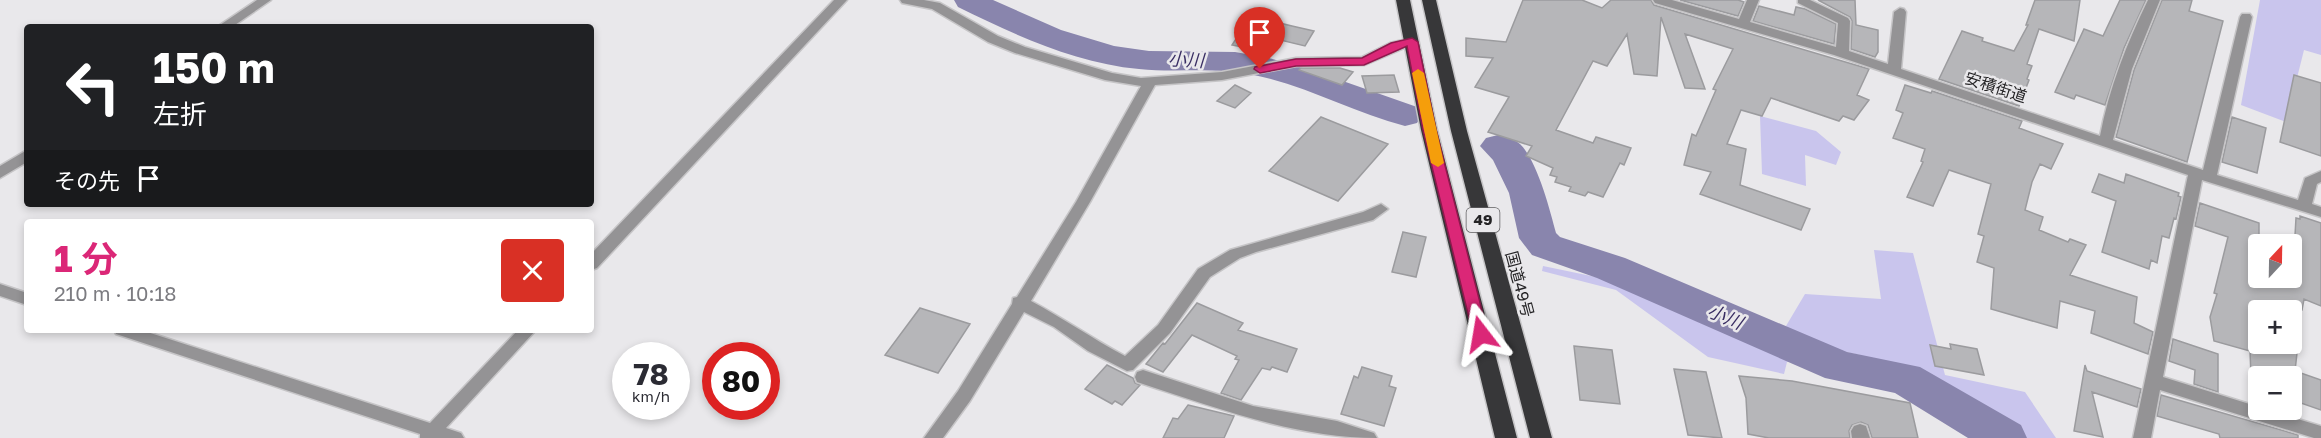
<!DOCTYPE html>
<html lang="ja">
<head>
<meta charset="utf-8">
<style>
	:root { --surface:#fff; --page:#f2f2f3; --text:#2b2b33; --muted:#7c7c81; --accent:#db2777 }
	body { margin:0; font-family:"Golos Text","Noto Sans JP",sans-serif; background:var(--page); color:var(--text); height:100vh; display:flex; flex-direction:column; font-size:22px; white-space:nowrap }
	* { box-sizing:border-box; margin:0 }
	p { font-size:20px; color:var(--muted) }
	.icon { flex:none; width:33px; height:33px; fill:none; stroke:currentColor; stroke-width:2; stroke-linecap:round; stroke-linejoin:round }
	.map { position:relative; flex:1; overflow:hidden }
	.panel { position:absolute; left:24px; top:219px; width:570px; height:114px; display:flex; flex-direction:column; background:var(--surface); border-radius:6px; box-shadow:0 3px 9px #0003 }
	.panel>* { flex:none }
	.top-card { position:absolute; left:24px; top:24px; width:570px; height:183px; border-radius:6px; box-shadow:0 3px 9px #0003; background:#202124; color:#fff; overflow:hidden }
	.needle { width:39px; rotate:22deg }
	.fabs { position:absolute; left:2248px; top:234px; display:grid; gap:12px }
	.fabs a { display:grid; place-items:center; width:54px; height:54px; border-radius:6px; background:var(--surface); box-shadow:0 3px 9px #0003; font-size:30px }
	.speed { position:absolute; left:612px; top:342px; display:flex; gap:12px; font-size:30px; font-weight:700; text-align:center }
	.speed>* { display:grid; place-content:center; width:78px; height:78px; border-radius:50%; background:var(--surface); box-shadow:0 3px 9px #0003; line-height:1 }
	.speed small { font-size:15px; font-weight:400 }
	.speed .limit { border:9px solid #d22; background:#fff; color:#111 }
	.pin { position:absolute; display:grid; place-items:center; width:51px; height:51px; color:#fff; margin:-62px -26px; border-radius:50% 50% 50% 0; rotate:-45deg; box-shadow:0 0 6px #0007 }
	.pin .icon { rotate:45deg }
	.me { position:absolute; width:66px; margin:-33px; rotate:346deg; stroke-linejoin:round; filter:drop-shadow(0 0 4px #0008) }
	.turn { display:flex; align-items:center; gap:21px; height:126px; padding:0 30px; font-size:27px }
	.turn .icon { width:78px; height:78px; stroke-width:2.5 }
	.turn b { display:block; font-size:42px; line-height:51px }
	.then { display:flex; align-items:center; height:57px; padding:0 30px; background:#0003; gap:12px; font-size:22px }
	.round { display:grid; place-items:center; flex:none; width:63px; height:63px; border-radius:6px; background:var(--page) }
	.head { display:flex; align-items:center; justify-content:space-between; height:102px; padding:0 30px }
	h1 { font-size:36px; font-weight:700; line-height:45px; color:var(--accent) }
	.map>svg:first-child { display:block }
</style>
</head>
<body>
<div class="map">
<svg width="2321" height="438" viewBox="0 0 2321 438">
	<rect width="100%" height="100%" fill="#e9e8eb"/>
	<path fill="#c9c5ed" d="M2260,0H2321V55L2304,50L2286,122L2241,105Z
		M1760,116L1816,131L1841,152L1836,165L1805,155L1806,186L1762,174Z
		M1874,250L1913,253L1945,375L2025,392L2056,438H2026L2009,426L1903,373L1860,355L1827,348L1792,335L1786,326L1805,294L1881,299Z
		M1543,266L1596,277L1626,278L1802,358L1787,362L1784,374L1708,357L1616,290L1542,271Z"/>
	<g fill="none" stroke-linecap="round" stroke-linejoin="round">
		<path fill="#8985ad" fill-rule="evenodd" d="M954,0H993L1061,30L1114,46L1149,51L1235,52L1269,58L1320,73L1417,107L1422,115L1417,123L1405,126C1352,112 1303,84 1249,74C1212,67 1175,73 1139,69C1075,63 1015,35 958,7Z
			M1498,135C1506,137 1514,139 1520,144C1537,160 1550,210 1556,233L1560,237L1625,258L1847,352L1920,367L2021,425L2027,438H1968L1895,393L1825,378L1597,278L1532,255L1519,238L1509,193L1493,160L1480,146L1486,138Z"/>
	</g>
	<path fill="#b6b6b9" stroke="#9b9b9e" stroke-width="1.5" d="M1523,0H1582L1602,8L1611,0H1651L1654,5L1869,69L1857,95L1869,100L1854,120L1843,116L1839,121L1771,98L1762,116L1741,110L1727,144L1746,149L1740,185L1810,209L1801,230L1700,194L1711,172L1684,165L1692,134L1696,136L1716,90L1713,89L1733,49L1685,34L1705,89L1685,88L1661,17L1657,76L1634,74L1627,34L1607,66L1593,61L1556,130L1593,143L1596,137L1631,148L1624,165L1620,163L1603,197L1588,192L1585,196L1569,191L1571,187L1555,182L1557,177L1550,175L1553,168L1526,156L1532,146L1488,132L1509,97L1475,87L1493,58L1466,56V38L1506,42Z
		M1680,0H1738L1744,2L1738,16Z
		M1818,0H1855L1856,25L1878,30V52L1875,57L1851,49L1852,21L1850,17Z
		M2035,0H2080L2074,41L2039,29L2027,64L2032,66L2027,79L2029,80L2019,106L1939,79L1962,31L1983,38L1982,41L2014,51L2028,25H2026Z
		M2120,0H2146L2124,48L2105,105L2076,95L2074,99L2055,92L2084,29L2103,36Z
		M2162,0H2192L2189,11L2223,21L2187,162L2116,137L2134,70Z
		M1759,6L1794,15L1796,7L1805,9L1836,24L1834,44L1753,21Z
		M1251,16L1292,26L1314,31L1305,46L1260,35L1252,49L1232,45Z
		M1301,68H1340L1353,72L1342,85L1299,70Z
		M1394,75L1399,92L1367,93L1362,76Z
		M2294,75L2321,83V156L2280,142Z
		M1235,85L1251,93L1235,108L1217,101Z
		M1905,85L1931,93L1932,91L2022,121L2019,128L2063,144L2051,169L2040,164L2032,182L2025,210L2043,217L2039,230L2068,242L2070,239L2086,245L2070,275L2137,297L2134,323L2153,332L2148,354L2091,333L2095,311L2060,301L2057,328L1991,309L1994,268L1977,262L1984,236L1978,234L1991,184L1949,170L1933,206L1907,197L1923,162L1921,161L1925,149L1893,138L1903,113L1896,110Z
		M1321,117L1388,144L1338,201L1269,171Z
		M2232,117L2266,128L2257,173L2222,162Z
		M2099,174L2124,183L2126,174L2179,193L2178,196L2181,197L2176,219L2174,218L2169,238L2162,236L2157,263L2151,260L2149,269L2102,252L2116,201L2092,192Z
		M2200,203L2259,223V278H2292V251L2294,253L2296,218L2300,219V216L2321,223V306L2304,299L2302,310H2259V344H2298L2295,371L2321,380V410L2295,401L2292,376H2251L2250,351L2214,341L2210,317L2217,294L2214,293L2228,237L2195,226Z
		M1403,232L1426,237L1416,277L1392,272Z
		M1197,303L1243,323L1238,330L1297,349L1287,372L1272,367L1270,370L1262,368L1241,400L1221,393L1239,360L1235,359L1237,356L1192,335L1163,372L1146,364L1163,343L1165,344Z
		M920,308L970,324L938,373L885,355Z
		M2173,339L2218,354V392L2194,384L2195,370L2169,361Z
		M1950,344L1977,349L1984,375L1935,366L1930,345L1951,349Z
		M1574,346L1612,350L1620,404L1580,400Z
		M1107,365L1133,378L1135,383L1140,385L1122,405L1115,401L1112,404L1085,389Z
		M2085,365L2087,371L2141,389L2137,407L2092,392L2103,437L2074,431Z
		M1362,367L1392,376L1389,386L1396,388L1384,426L1341,414L1354,376L1358,378Z
		M1674,369L1706,372L1722,438L1688,435Z
		M1739,376L1792,381L1910,403L1918,438H1872L1868,425L1861,422L1852,425L1849,431L1850,438H1769L1748,434L1746,398Z
		M2161,395L2298,435V438H2220L2219,434L2157,416Z
		M1188,405L1234,416L1224,438H1163L1173,418L1178,419Z"/>
	<g fill="none" stroke-linecap="round" stroke-linejoin="round">
		<defs>
			<path id="minor" d="M257,0H271L232,27H217Z
				M834,0H847L597,268L591,270V254Z
				M900,0H924L940,3L998,36L1025,47L1112,73L1141,78L1222,72L1296,58L1362,57L1390,43L1412,38L1418,42L1364,65L1296,66L1222,80L1155,85L1090,202L1031,301C1063,318 1093,339 1125,356L1158,325L1198,269L1230,250L1363,212L1381,204L1388,209L1373,220L1256,252L1240,258L1210,277L1170,333L1133,370L1127,371L1088,351L1054,327L1024,312L970,401L943,438H924L958,391L1012,304L1013,298L1017,297L1076,202L1141,86L1105,80L1015,53L988,42L932,9L902,3Z
				M1653,0H1672L1739,19L1747,0H1759L1750,22L1836,47L1838,23L1798,3V0H1810L1848,18L1850,21L1849,51L1888,64L1894,12L1900,8L1904,9L1906,12L1901,69L2100,136C2109,88 2127,43 2148,0H2160L2132,69L2113,140L2203,170L2240,17L2242,14H2250L2252,17L2217,175L2298,200L2305,178L2321,171V182L2317,184L2312,204L2321,207V217L2202,180L2163,377L2259,407V410H2268L2321,426V438H2314L2160,390L2151,438H2133L2188,175L1834,55L1655,3Z
				M27,150V162L0,178V166Z
				M0,284L27,293V305L0,296Z
				M114,330H141L430,423L518,330H536L446,428L461,433L464,438H420V434L116,334Z
				M1143,370L1253,406L1337,421L1374,433L1377,438C1295,438 1214,407 1137,382L1135,377L1137,372Z
				M1860,424L1866,426L1870,438H1852L1851,431L1854,426Z"/>
			<path id="highway" d="M1396,0H1410L1437,130L1517,438H1495L1421,130Z
				M1422,0H1436L1467,131L1552,438H1530L1451,131Z"/>
		</defs>
		<use href="#minor" stroke="#c6c5c7" stroke-width="3"/>
		<use href="#highway" stroke="#c6c5c7" stroke-width="3"/>
		<use href="#minor" fill="#949395" fill-rule="evenodd"/>
		<use href="#highway" fill="#373739" fill-rule="evenodd"/>
	</g>
	<path fill="#db2777" stroke="#8e194d" stroke-width="1.5" d="M1412,38L1418,42L1436,130L1488,334L1486,338H1475L1473,334L1423,130L1407,46L1364,65L1296,66L1260,73L1254,69L1255,67L1296,59L1362,58L1391,43Z"/>
	<path fill="#f59e0b" d="M1418,69L1424,73L1444,163L1438,167L1431,163L1412,73Z"/>
	<g text-anchor="middle" stroke-width="5" stroke-linejoin="round" paint-order="stroke">
		<rect fill="#e9e8eb" stroke="#5f5e60" stroke-width="1.5" x="1466.5" y="208" width="33" height="24" rx="4.5"/>
		<g font-size="15" font-weight="bold" fill="#242325">
			<text x="1483" y="225">49</text>
		</g>
		<g font-size="16" fill="#242325" stroke="#e9e8eb">
			<text transform="translate(1996 87) rotate(18)" y="6">安積街道</text>
			<text transform="translate(1520 284) rotate(75)" y="6">国道49号</text>
		</g>
		<g font-size="18" font-style="italic" fill="#392e63" stroke="#e9e8eb">
			<text transform="translate(1186 60) rotate(3)" y="6">小川</text>
			<text transform="translate(1725 317) rotate(23)" y="6">小川</text>
		</g>
	</g>
</svg>
<div class="fabs">
<a><svg class="needle" viewBox="-14 -14 28 28"><path d="M0-13l5 13h-10z" fill="#e53935"/><path d="M0 13l5-13h-10z" fill="#7c7c81"/></svg></a>
<a>+</a>
<a>−</a>
</div>
<div class="speed"><div>78<small>km/h</small></div><div class="limit">80</div></div>
<div class="pin" style="left:1260px;top:69px;background:#d93025"><svg class="icon" aria-label="arrive" viewBox="0 0 24 24"><path d="M6 21V4h12l-3 4 3 4H6"/></svg></div>
<svg class="me" style="left:1481px;top:334px" viewBox="-20 -20 40 40"><path d="M0-17L14 15 0 8-14 15z" fill="#db2777" stroke="#fff" stroke-width="4"/></svg>
<div class="top-card">
<div class="turn"><svg class="icon" aria-label="left" viewBox="0 0 24 24"><path d="M17 20v-9H6M10 6l-5 5 5 5"/></svg><div><b>150 m</b>左折</div></div>
<div class="then">その先<svg class="icon" aria-label="arrive" viewBox="0 0 24 24"><path d="M6 21V4h12l-3 4 3 4H6"/></svg></div>
</div>
<section class="panel">
<div class="head"><div><h1>1 分</h1><p>210 m · 10:18</p></div><a class="round" style="background:#d93025;color:#fff"><svg class="icon" aria-label="close" viewBox="0 0 24 24"><path d="M6 6l12 12M18 6L6 18"/></svg></a></div>
</section>
</div>
</body>
</html>
